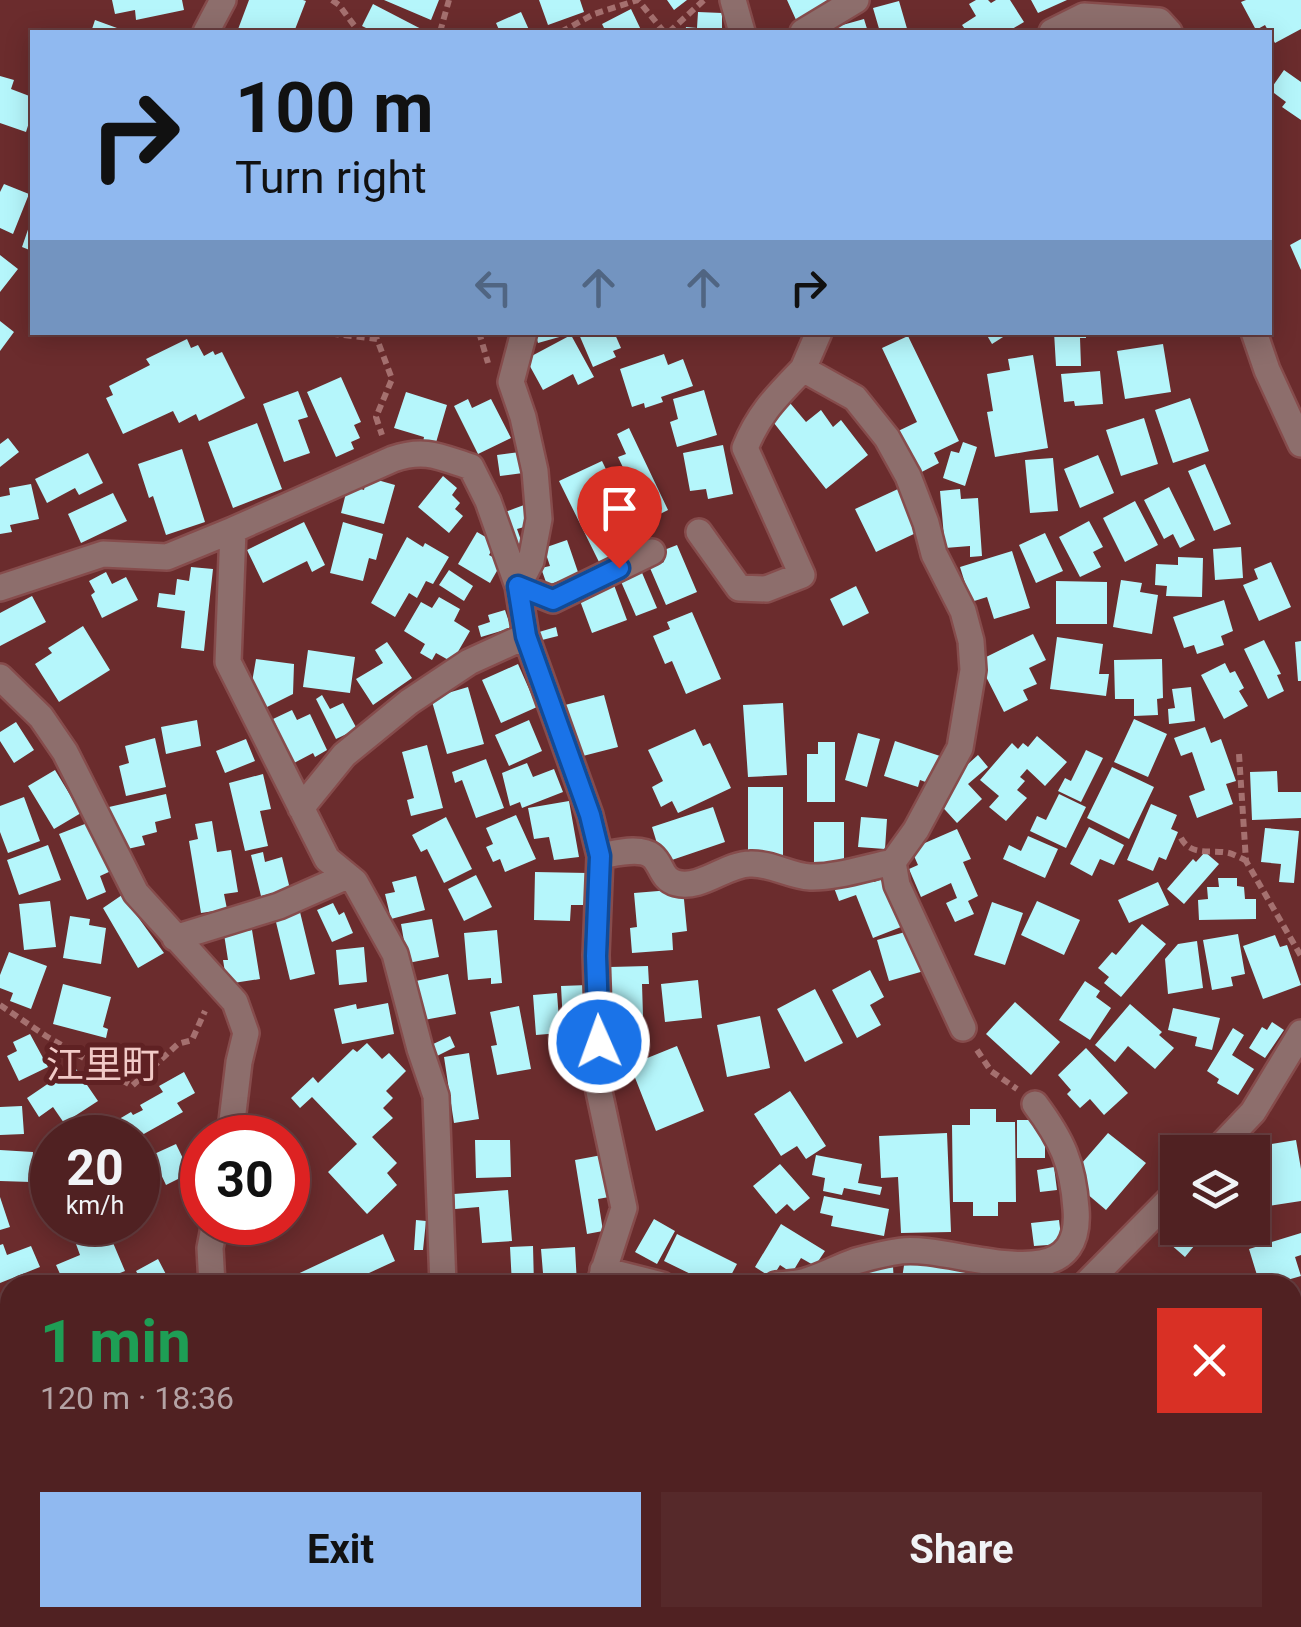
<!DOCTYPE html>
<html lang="en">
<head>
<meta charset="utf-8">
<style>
	:root { --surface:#502122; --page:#56292a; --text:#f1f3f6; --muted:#b4a3a5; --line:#673e40; --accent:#90b9f0 }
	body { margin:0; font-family:Roboto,"Noto Sans JP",sans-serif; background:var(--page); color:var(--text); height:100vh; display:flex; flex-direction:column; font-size:38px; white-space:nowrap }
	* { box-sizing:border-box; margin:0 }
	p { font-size:32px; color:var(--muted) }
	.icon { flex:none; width:55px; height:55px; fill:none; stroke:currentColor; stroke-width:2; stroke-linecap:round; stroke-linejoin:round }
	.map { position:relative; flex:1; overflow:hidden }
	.side { position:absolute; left:0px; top:1275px; width:1302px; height:352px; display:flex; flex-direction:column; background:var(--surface); border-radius:30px 30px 0 0; box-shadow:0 5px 25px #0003,0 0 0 2px var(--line) }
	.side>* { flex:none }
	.top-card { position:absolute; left:30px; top:30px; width:1242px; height:305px; border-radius:0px; box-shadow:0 5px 25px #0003,0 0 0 2px var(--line); background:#90b9f0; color:#111; overflow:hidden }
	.tools { position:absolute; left:1160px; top:1135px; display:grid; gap:20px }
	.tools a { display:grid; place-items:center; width:110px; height:110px; border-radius:0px; background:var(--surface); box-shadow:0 5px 25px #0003,0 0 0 2px var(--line); font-size:50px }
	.speed { position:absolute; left:30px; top:1115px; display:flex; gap:20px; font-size:50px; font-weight:700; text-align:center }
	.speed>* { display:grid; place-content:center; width:130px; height:130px; border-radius:50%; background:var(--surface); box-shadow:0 5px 25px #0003,0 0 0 2px var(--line); line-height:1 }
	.speed small { font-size:25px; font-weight:400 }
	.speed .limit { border:15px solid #d22; background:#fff; color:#111 }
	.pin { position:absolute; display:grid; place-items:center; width:85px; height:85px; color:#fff; margin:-102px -42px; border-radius:50% 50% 50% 0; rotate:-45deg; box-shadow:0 0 10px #0007 }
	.pin .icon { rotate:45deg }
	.me { position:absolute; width:110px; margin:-55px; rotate:358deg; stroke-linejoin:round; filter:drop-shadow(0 0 8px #0008) }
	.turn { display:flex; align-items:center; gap:35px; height:210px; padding:0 40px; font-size:45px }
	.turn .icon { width:130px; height:130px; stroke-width:2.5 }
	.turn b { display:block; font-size:70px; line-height:85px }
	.lanes { display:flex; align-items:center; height:95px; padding:0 40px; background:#0003; justify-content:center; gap:50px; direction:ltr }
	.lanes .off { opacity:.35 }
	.round { display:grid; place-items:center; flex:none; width:105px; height:105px; border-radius:0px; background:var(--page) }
	.head { display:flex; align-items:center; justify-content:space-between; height:170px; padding:0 40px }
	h1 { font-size:60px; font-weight:700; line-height:75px; color:#1e9e55 }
	.primary-button { display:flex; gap:20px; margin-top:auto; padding:20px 40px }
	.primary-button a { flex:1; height:115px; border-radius:0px; background:var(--accent); color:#111; font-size:40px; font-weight:700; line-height:115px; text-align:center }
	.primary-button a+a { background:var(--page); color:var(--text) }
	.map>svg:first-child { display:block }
</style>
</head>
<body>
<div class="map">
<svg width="1301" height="1627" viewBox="0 0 1301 1627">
	<rect width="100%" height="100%" fill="#6b2c2d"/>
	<path fill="#b5f6fb" d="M112,0H182L184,10L136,20L135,10L115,14Z
		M249,0H303L306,1L294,32H237Z
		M384,0H439L431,20Z
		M539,0H580L584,12L548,25Z
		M667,0H687L674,10Z
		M787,0H834L797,22Z
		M976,0H988L991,3L996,0H1010L1024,22L1007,32H967L962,25L976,16L969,4Z
		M1031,0H1067L1038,13Z
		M1246,0H1301V29L1275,43L1265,25L1256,30L1241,2Z
		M899,1L908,32H880L873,8Z
		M373,4L427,32H374L362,26Z
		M631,9L642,32H606L602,24Z
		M521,12L530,32H500L496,23Z
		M698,12L722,13V32H685L686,27L697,28Z
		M864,19L868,32H821V31Z
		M95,20L128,32H91Z
		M1284,70L1301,82V120L1282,107L1286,102L1270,90Z
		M0,76L14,80L11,89L32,97V113L26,132L0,123Z
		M4,184L29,194L13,234L0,228V192Z
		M32,218V251L22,247Z
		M1301,239V270L1290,245Z
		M0,255L18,269L0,292Z
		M0,321L14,332L0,351Z
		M535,332H570V334L538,343Z
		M578,332H614L621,348L613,351L616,357L593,367Z
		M985,332H1011L992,344Z
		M1054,332H1086V338H1080L1081,366H1056Z
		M571,335L594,377L578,385L573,374L543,390L526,359Z
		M908,336L959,441L934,453L939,463L914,476L894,433L917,422L882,348Z
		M187,339L191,348L198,345L204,356L213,351L215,355L222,352L245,398L199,421L196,414L179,423L173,411L123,434L106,398L113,395L109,386L150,365L146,359Z
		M1163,344L1171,392L1125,399L1117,351Z
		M664,354L668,365L683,359L693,386L661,397L663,402L645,408L644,403L632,407L620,369Z
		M1033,355L1048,448L995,457L987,412L993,411L987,374L1010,370L1008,359Z
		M1100,371L1103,404L1075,406L1074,401L1064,402L1061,374Z
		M341,377L361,422L354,425L360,438L351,442L354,449L336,457L307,392Z
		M704,390L717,435L677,447L670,422L678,419L673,399Z
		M298,391L308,417L298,420L310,453L284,462L263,404Z
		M406,392L447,405L435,446L423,442L424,437L394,428Z
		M1190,398L1209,451L1173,463L1155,410Z
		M468,399L472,408L491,399L511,438L478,454L454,406Z
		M790,403L806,422L821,410L833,427L841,420L868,455L826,489L770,418Z
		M1144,418L1158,464L1121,476L1106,430Z
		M257,423L282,489L233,508L208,442Z
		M629,428L668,510L648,520L618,457L626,454L617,434Z
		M8,438L19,452L0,467V444Z
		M963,442L977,447L965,486L943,478L951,451L959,453Z
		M723,445L733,494L708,499L706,489L690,491L683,453Z
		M182,449L205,522L166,535L153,496L149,498L138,464Z
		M520,452L523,473L500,476L497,455Z
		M88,453L103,483L79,495L75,488L47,503L35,479Z
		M1098,455L1114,493L1080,508L1064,469Z
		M1053,458L1058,511L1030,513L1025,460Z
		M602,461L642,544L600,564L559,481Z
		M1205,464L1231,524L1214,531L1188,471Z
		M443,476L457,488L452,495L460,503L455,509L463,516L449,533L418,507Z
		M367,477L395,485L384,524L341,513L348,485L364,490Z
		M31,484L39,519L10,525L12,532L0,534V497L10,495L9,488Z
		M1169,487L1195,540L1180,548L1173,534L1164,539L1144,500Z
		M898,489L918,532L876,552L855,509Z
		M960,489L961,499L978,498L982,556L970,557V546L945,548L940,491Z
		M113,493L127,521L81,543L68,514Z
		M1135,501L1158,545L1125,562L1103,518Z
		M524,505L531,525L517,529L523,546L516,548L505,512Z
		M1089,521L1103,547L1093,552L1101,567L1080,577L1059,537Z
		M304,522L325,565L312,572L307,561L263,583L247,550Z
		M343,522L383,534L376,560L369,558L363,581L330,573Z
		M477,532L496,543L489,555L502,562L490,583L458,564Z
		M1045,533L1063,571L1036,583L1019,545Z
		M407,537L423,547L425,543L449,557L433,584L426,581L417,598L409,593L395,617L371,603Z
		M567,540L579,575L547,585L541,568L550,566L544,548Z
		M677,545L697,592L666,605L650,568L664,562L659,552Z
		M1241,547L1243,578L1215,580L1213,549Z
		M1012,551L1030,608L994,619L987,597L971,602L960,567Z
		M1178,557L1203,558L1202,597L1166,596L1167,586L1155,585L1156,564L1178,565Z
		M1271,562L1291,607L1259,621L1243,585L1258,579L1254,569Z
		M191,567L213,569L204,651L181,648L185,611L157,607L159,593L175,595L177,579L189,581Z
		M640,568L657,608L636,616L619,577Z
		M449,570L473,586L464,601L439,585Z
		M106,572L112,584L126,577L138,600L102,618L91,595L95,592L89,581Z
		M611,577L627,620L592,633L579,598Z
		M1121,580L1142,583L1140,592L1158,595L1152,634L1113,627Z
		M1056,581L1107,582V624H1056Z
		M856,586L869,613L843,626L830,599Z
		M32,596L46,622L0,646V613Z
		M439,597L460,609L454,621L470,631L452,662L436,653L432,660L420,653L425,644L404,631L421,602L432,608Z
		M1224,600L1233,631L1221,636L1224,645L1197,654L1194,645L1184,648L1173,617Z
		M505,610L511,628L481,637L478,626L490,622L488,615Z
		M692,612L721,679L686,694L672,661L665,664L653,636L670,629L667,622Z
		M83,626L110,670L59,702L35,664L52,653L48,648Z
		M556,627L558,636L542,640L539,632Z
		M1033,634L1046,660L1029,668L1037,684L1023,690L1028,700L1004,712L978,661Z
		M1057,637L1103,644L1099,674H1109L1106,696L1050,689Z
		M1264,640L1281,674L1277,675L1284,691L1268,699L1244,649Z
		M1301,641V681H1298L1295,642Z
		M387,642L412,678L373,705L356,679L383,663L375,650Z
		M308,650L355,657L350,693L303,687Z
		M256,659L294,664L293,694L265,708L251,688Z
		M1162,659L1163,698L1157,699L1158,715L1134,716V699H1115L1114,660Z
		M1225,663L1230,673L1235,671L1244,688L1239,691L1248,706L1224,719L1201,675Z
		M518,664L537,707L501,723L482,680Z
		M468,687L484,744L447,754L431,698Z
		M1191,687L1195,721L1169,724L1168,709L1175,708L1172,689Z
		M322,695L330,709L343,703L357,729L336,739L316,699Z
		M604,695L618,747L579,757L565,705Z
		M783,703L787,775L748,777L743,705Z
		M292,710L297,720L310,714L327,750L315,757L313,753L294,763L273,719Z
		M1134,719L1167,734L1148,777L1114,762Z
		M197,720L201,746L166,754L161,727Z
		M529,720L542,751L509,766L495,735Z
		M16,722L34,750L14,763L0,741V732Z
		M1205,727L1211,743L1221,739L1236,781L1226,784L1233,804L1197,818L1189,796L1205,790L1192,752L1181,756L1174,738Z
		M695,729L703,746L710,743L731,788L678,813L672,801L661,807L652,787L663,781L648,750Z
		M858,733L880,739L867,787L845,780Z
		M1037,736L1067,762L1045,786L1027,769L1020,777L1025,781L1017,790L1027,798L1006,821L989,807L999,796L980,780L1012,743L1018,749L1023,743L1028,747Z
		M155,738L166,787L126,796L119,766L129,763L125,746Z
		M246,739L255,761L225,773L216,751Z
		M895,741L943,757L934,785L920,780L918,787L884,776Z
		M818,742H835V802H807V754H818Z
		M427,745L443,808L411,816L407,800L414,798L402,752Z
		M1086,750L1103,758L1081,802L1058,791L1065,778L1071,781Z
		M978,755L988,767L968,784L982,799L957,823L937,801L948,782Z
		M486,759L504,808L476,818L462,780L455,783L452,772Z
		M527,763L533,777L554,769L563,792L522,808L520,802L510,806L502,773Z
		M1112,767L1154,787L1129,839L1087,818Z
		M55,770L81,813L54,829L28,786Z
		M1277,771L1278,792H1301V818L1252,820L1250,772Z
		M263,774L271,809L260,811L268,846L245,851L229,783Z
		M748,787H783V855H748Z
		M166,794L171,818L155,822L157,832L142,836L145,845L123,850L116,823H113L109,807Z
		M1059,794L1086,807L1066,848L1030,831L1037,816L1046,820Z
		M24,797L40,841L8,853L0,832V806Z
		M569,801L579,857L554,860L549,837L534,839L528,808Z
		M1151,804L1177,815L1171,829L1178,832L1166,860L1159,857L1153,871L1127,860Z
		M713,807L725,842L663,863L652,827Z
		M516,815L536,859L505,872L500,859L493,862L486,847L493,844L486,828Z
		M446,817L472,869L444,883L427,849L421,852L412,835Z
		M861,817L887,819L885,849L858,847Z
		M212,821L217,852L231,850L238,892L224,894L227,909L201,913L189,841L198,839L195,824Z
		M90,822L111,871L100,876L106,892L87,900L59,834Z
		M814,822H844V864L814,865Z
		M1089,827L1124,845L1114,865L1100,859L1092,876L1070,864Z
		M1265,828L1299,831L1294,883L1279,882L1281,864L1261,862Z
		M957,829L971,859L963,862L978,896L968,901L974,914L955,922L946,903L957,898L951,883L921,897L909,869L918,865L911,849Z
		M1028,836L1058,849L1045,878L1003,859L1009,845L1021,851Z
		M48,845L61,880L19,895L7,860Z
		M263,852L265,862L282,857L290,889L261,896L251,855Z
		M1205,852L1219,864L1184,904L1167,889L1193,859L1196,862Z
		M535,872L588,873L587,905H571L570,921L534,920Z
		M476,875L492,907L464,921L448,889Z
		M416,876L425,910L391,919L385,894L395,892L392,882Z
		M871,876L874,882L882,879L901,927L873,938L856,895L839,901L833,885Z
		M1218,878H1237V886L1244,887L1245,899H1256V919L1199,920L1198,900L1208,899L1207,887H1219Z
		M1158,882L1169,905L1129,923L1118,900Z
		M683,889L687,931L672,933L673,950L632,953L630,928L637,927L634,893Z
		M122,895L164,953L138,968L103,908Z
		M50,901L56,947L24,950L19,904Z
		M1037,901L1080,920L1064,955L1021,935Z
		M992,902L1023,913L1005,965L974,955Z
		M333,903L339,915L344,912L353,933L332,942L317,910Z
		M300,912L315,974L290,980L275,918Z
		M70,916L90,919L89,925L106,928L101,964L63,958Z
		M432,919L439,957L408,963L401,924Z
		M1142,924L1166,944L1121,997L1104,983L1109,977L1098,968L1112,952L1116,955Z
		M252,930L260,979L227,984L223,960H228L224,934Z
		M497,930L502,983L491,984V978L468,980L464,933Z
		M912,930L924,971L889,981L877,940Z
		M1238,934L1245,974L1231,977L1233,986L1212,990L1203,940Z
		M1275,935L1280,947L1287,945L1301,985L1263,999L1243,946Z
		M1197,941L1203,988L1168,994L1165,959L1178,944Z
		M364,947L367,982L339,985L336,950Z
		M9,952L47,966L31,1009L10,1001L13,993L0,988V975Z
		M648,966L649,984H642L643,1016L612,1017L610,967Z
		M870,970L884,997L870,1005L881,1025L857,1038L832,990Z
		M448,974L456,1014L424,1020L416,981Z
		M698,980L702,1018L665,1022L661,984Z
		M1085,981L1100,991L1096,997L1111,1008L1090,1040L1059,1020Z
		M63,984L111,997L103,1027L108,1029L106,1038L53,1024Z
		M588,985L591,1035L581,1036L583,1060L565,1061L561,986Z
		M815,989L843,1043L805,1062L777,1009Z
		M557,993L560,1033L536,1035L533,995Z
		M1015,1002L1060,1042L1031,1075L986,1034Z
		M388,1003L394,1034L342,1044L334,1009L356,1004L357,1009Z
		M1130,1004L1162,1032L1159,1035L1174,1048L1155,1069L1128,1046L1115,1062L1095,1045Z
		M519,1006L531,1069L497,1075L491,1046L497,1045L490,1012Z
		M1173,1008L1220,1018L1212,1050L1195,1046L1197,1037L1168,1030Z
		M760,1016L770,1068L727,1077L717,1025Z
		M1272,1022L1284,1030L1265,1058L1249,1048L1262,1027L1267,1030Z
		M1233,1028L1244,1035L1232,1055L1254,1069L1238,1095L1217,1083L1219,1079L1207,1071Z
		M30,1034L48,1067L19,1081L7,1056L17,1051L13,1042Z
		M450,1036L455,1047L435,1057L429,1046Z
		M367,1043L382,1059L389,1053L406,1071L386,1091L393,1098L383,1108L393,1118L372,1137L397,1163L387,1173L397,1185L367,1214L328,1172L357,1144L312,1097L300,1108L291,1098L313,1077L318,1083L353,1049L357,1052Z
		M677,1046L704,1111L656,1131L630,1065Z
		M1086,1048L1128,1093L1104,1115L1090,1099L1080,1108L1067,1094L1071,1090L1058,1075Z
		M469,1053L479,1119L454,1123L444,1057Z
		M74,1066L98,1101L64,1123L53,1107L39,1117L27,1098Z
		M184,1072L195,1093L177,1103L183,1112L142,1135L141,1132L131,1138H87L131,1112L133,1115L143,1110L140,1105L163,1092L159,1086Z
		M790,1091L826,1146L806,1159L797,1146L781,1156L754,1114Z
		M22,1106L24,1134L0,1135V1107Z
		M970,1109H996V1122H1015L1016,1202H998V1216H973V1202H953L952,1125H970Z
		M1017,1120H1034V1129H1045V1158H1017Z
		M947,1133L951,1232L901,1233L898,1177L881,1178L879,1136Z
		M1108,1133L1146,1163L1106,1210L1079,1187L1075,1171Z
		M475,1140H510L511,1177L476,1178Z
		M1296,1140L1301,1169V1201L1269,1206L1260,1146Z
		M176,1144L190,1173L166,1185L152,1155Z
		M0,1150L33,1152L31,1182L0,1181Z
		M602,1155L609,1197L598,1199L603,1231L587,1234L575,1160Z
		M816,1155L862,1164L858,1183L882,1187L880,1195L844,1188L842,1195L823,1191L825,1178L812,1175Z
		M780,1164L810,1198L794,1211L787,1204L776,1214L753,1186Z
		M1054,1167L1057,1190L1040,1192L1037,1170Z
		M138,1168L149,1201L138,1205Z
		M508,1190L512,1241L482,1243L479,1207L455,1209L454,1194Z
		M824,1196L889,1209L884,1236L831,1226L833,1216L820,1213Z
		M0,1197L10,1227L0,1230Z
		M654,1219L675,1231L657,1264L635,1252Z
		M416,1220L426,1221L423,1250H414Z
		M1059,1220L1062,1244L1034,1246L1031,1223Z
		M781,1224L825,1251L815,1266L801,1258L792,1273L780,1265L772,1278L755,1267Z
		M1182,1228H1242L1234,1237L1223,1228L1207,1247L1199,1240L1185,1257L1169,1243Z
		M108,1231L125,1271L90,1285H65L56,1265L80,1255L76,1244Z
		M1301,1233V1255L1295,1257L1301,1276L1270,1285H1260L1249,1249Z
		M383,1234L395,1261L343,1285H274Z
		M677,1234L737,1264L728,1281L712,1273L707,1282L664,1261Z
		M3,1244L7,1255L31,1246L40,1267L0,1283V1245Z
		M533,1246L534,1285H512L510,1247Z
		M575,1247L577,1285H544L541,1249Z
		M158,1259L170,1282L165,1285H131L141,1280L136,1271Z
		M905,1259L977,1271L975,1285H901Z
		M893,1266L894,1285H854V1267Z
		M988,1269L1025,1275L1023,1285H985Z
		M9,1295L10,1342L0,1348V1300Z
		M10,1370V1411L0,1393V1375Z
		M1301,1399V1444L1292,1446V1413H1297L1296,1400Z
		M0,1465L10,1479V1499L3,1504L5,1507L0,1510Z
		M10,1520V1545L0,1534V1529Z
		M10,1581V1618L0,1625V1587Z
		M106,1618H195L188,1627H99Z
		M215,1618H225L239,1627H209Z
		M382,1618H462L469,1627H385Z
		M1009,1618H1046L1049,1627H1012Z
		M1079,1618H1136L1140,1627H1083Z
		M1180,1618H1225L1228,1625L1185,1627Z"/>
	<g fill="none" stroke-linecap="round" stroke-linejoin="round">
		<defs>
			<path id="minor" d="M733,0L742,32
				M206,32L223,0
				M803,32L856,0
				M1052,32L1084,16L1159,21L1169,32
				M524,332L511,382L523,417L535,471L539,519L531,561L518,586L526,636L590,815L600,856L596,955L599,1041L591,1054L624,1208L599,1285
				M1254,332L1267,370L1301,444
				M699,532L739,588L766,589L802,575L745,448C759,413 777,396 803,369
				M0,588L103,554L167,557L233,530
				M0,677L41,717L65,752L136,893L235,1002L246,1033L239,1062L230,1138
				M301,808L344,755L409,702L469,662L526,636
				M600,856C614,854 639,846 652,856C662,864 661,879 676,883C701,890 726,864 750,864C771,863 790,876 810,877C835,878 868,867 893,862L916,830L960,748L973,670L971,641L963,611L934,554L926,523L908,476L887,438L855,398L803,369L819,332
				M893,862L897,885L963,1028
				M175,938L279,906L347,876
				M1215,1152L1253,1112L1301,1033
				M603,1270L662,1285
				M212,1285L210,1248L215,1222
				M443,1285L436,1096L420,1049L395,954L355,882L327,859L228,662L233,530L393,459C425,448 440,457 471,467L488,501L518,586L553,600L652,552
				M776,1285C786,1284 797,1284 806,1281C823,1276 839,1267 856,1261C870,1257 887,1253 901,1251C953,1244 1084,1307 1076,1209C1073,1164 1062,1140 1035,1104
				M1085,1285L1178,1191
				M1292,1477L1301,1473
				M564,1618L574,1627
				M52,1627L59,1618
				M600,1627L613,1618"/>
		</defs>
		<use href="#minor" stroke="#864c4c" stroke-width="30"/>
		<path stroke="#a5706f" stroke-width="6" stroke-dasharray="8 5" stroke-linecap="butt" d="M332,0L339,5L359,32
			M440,32L449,0
			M561,32L594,14L638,0L664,32
			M669,32L704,0
			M318,332L377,339L392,379L376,417L382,435
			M479,332L488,363
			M1239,754L1246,861L1301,956
			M1181,838C1191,857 1211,849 1229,853C1233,854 1241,858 1245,860
			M0,1005L46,1036L132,1086L178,1044L192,1040L205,1011
			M977,1050L991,1071L1017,1089"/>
		<use href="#minor" stroke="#8d6e6c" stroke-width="25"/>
	</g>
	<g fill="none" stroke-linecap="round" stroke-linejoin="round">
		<defs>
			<path id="route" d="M599,1042L596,956L600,856L590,815L526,636L518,586L553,600L619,568"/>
		</defs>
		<use href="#route" stroke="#114b97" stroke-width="25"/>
		<use href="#route" stroke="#1a73e8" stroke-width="18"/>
	</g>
	<g text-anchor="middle" stroke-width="10" stroke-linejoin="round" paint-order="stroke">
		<g font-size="38" fill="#f1cac7" stroke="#5f2123">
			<text x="103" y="1078">江里町</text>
		</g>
	</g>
</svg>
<div class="tools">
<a><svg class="icon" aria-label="layers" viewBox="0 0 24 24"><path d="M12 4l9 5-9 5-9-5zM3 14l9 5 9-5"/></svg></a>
</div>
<div class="speed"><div>20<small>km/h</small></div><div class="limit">30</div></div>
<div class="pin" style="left:619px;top:568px;background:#d93025"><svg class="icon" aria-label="arrive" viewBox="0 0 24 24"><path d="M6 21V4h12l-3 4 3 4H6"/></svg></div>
<svg class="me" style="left:599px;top:1042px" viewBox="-20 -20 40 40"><circle r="17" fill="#1a73e8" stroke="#fff" stroke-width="3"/><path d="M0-11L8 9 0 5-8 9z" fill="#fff"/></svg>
<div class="top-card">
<div class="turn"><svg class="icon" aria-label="right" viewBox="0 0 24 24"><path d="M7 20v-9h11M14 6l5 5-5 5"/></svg><div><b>100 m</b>Turn right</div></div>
<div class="lanes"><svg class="icon off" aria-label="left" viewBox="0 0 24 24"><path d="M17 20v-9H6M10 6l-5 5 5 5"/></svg><svg class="icon off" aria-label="ahead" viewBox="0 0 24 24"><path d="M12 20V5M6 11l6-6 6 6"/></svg><svg class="icon off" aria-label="ahead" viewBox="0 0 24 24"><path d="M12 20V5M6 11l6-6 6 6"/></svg><svg class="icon" aria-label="right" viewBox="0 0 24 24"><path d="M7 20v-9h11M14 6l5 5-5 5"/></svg></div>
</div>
<section class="side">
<div class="head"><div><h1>1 min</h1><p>120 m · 18:36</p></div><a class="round" style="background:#d93025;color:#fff"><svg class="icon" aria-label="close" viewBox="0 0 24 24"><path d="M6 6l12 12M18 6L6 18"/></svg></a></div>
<div class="primary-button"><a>Exit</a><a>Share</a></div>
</section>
</div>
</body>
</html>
